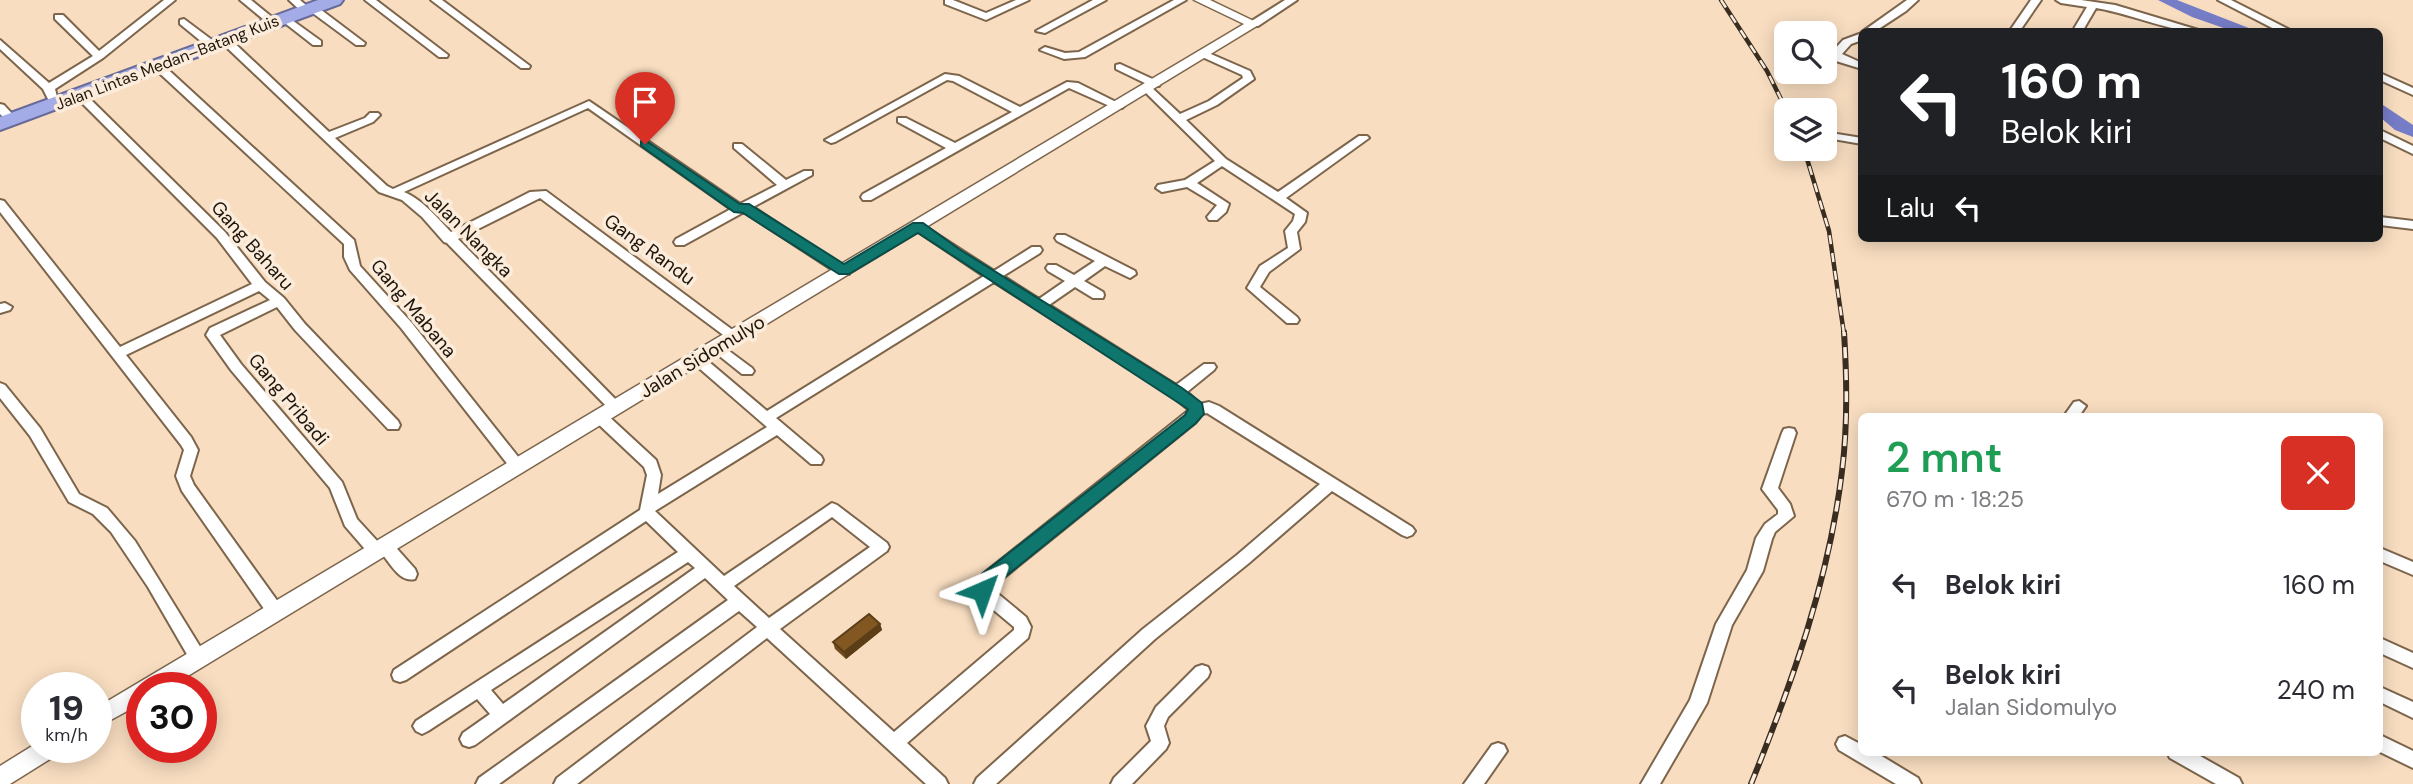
<!DOCTYPE html>
<html lang="id">
<head>
<meta charset="utf-8">
<style>
	:root { --surface:#fff; --page:#f2f2f3; --text:#2b2b33; --muted:#7c7c81 }
	body { margin:0; font-family:"DM Sans",sans-serif; background:var(--page); color:var(--text); height:100vh; display:flex; flex-direction:column; font-size:26px; white-space:nowrap }
	* { box-sizing:border-box; margin:0 }
	p { font-size:23px; color:var(--muted) }
	.icon { flex:none; width:38px; height:38px; fill:none; stroke:currentColor; stroke-width:2; stroke-linecap:round; stroke-linejoin:round }
	.map { position:relative; flex:1; overflow:hidden }
	.drawer { position:absolute; left:1858px; top:413px; width:525px; height:343px; display:flex; flex-direction:column; background:var(--surface); border-radius:10px; box-shadow:0 4px 18px #0003 }
	.drawer>* { flex:none }
	.guide { position:absolute; left:1858px; top:28px; width:525px; height:214px; border-radius:10px; box-shadow:0 4px 18px #0003; background:#202124; color:#fff; overflow:hidden }
	.fabs { position:absolute; left:1774px; top:21px; display:grid; gap:14px }
	.fabs a { display:grid; place-items:center; width:63px; height:63px; border-radius:10px; background:var(--surface); box-shadow:0 4px 18px #0003; font-size:35px }
	.speed { position:absolute; left:21px; top:672px; display:flex; gap:14px; font-size:35px; font-weight:700; text-align:center }
	.speed>* { display:grid; place-content:center; width:91px; height:91px; border-radius:50%; background:var(--surface); box-shadow:0 4px 18px #0003; line-height:1 }
	.speed small { font-size:18px; font-weight:400 }
	.speed .limit { border:10px solid #d22; background:#fff; color:#111 }
	.pin { position:absolute; display:grid; place-items:center; width:60px; height:60px; color:#fff; margin:-72px -30px; border-radius:50% 50% 50% 0; rotate:-45deg; box-shadow:0 0 7px #0007 }
	.pin .icon { rotate:45deg }
	.me { position:absolute; width:77px; margin:-38px; rotate:43deg; stroke-linejoin:round; filter:drop-shadow(0 0 5px #0008) }
	.turn { display:flex; align-items:center; gap:24px; height:147px; padding:0 28px; font-size:32px }
	.turn .icon { width:91px; height:91px; stroke-width:2.5 }
	.turn b { display:block; font-size:49px; line-height:60px }
	.then { display:flex; align-items:center; height:66px; padding:0 28px; background:#0003; gap:14px; font-size:26px }
	.round { display:grid; place-items:center; flex:none; width:74px; height:74px; border-radius:10px; background:var(--page) }
	.overview { display:flex; align-items:center; justify-content:space-between; height:119px; padding:0 28px }
	h1 { font-size:42px; font-weight:600; line-height:52px; color:#1e9e55 }
	ul { padding:0; list-style:none }
	li { display:flex; align-items:center; gap:21px; height:105px; padding:0 28px }
	li div { flex:1 }
	li b { display:block; font-size:26px }
	li em { font-style:normal }
	.map>svg:first-child { display:block }
</style>
</head>
<body>
<div class="map">
<svg width="2413" height="784" viewBox="0 0 2413 784">
	<rect width="100%" height="100%" fill="#f8ddc0"/>
	<g fill="none" stroke-linecap="round" stroke-linejoin="round">
		<path fill="#767dc7" fill-rule="evenodd" d="M2158,0H2177L2259,32H2235L2192,17Z
			M2380,103L2413,125V137L2395,130L2380,117Z"/>
		<defs>
			<path id="minor" d="M164,0H175L103,58L55,89L57,97L56,99H48L43,89L0,49V40L49,83L93,56L55,19V15H63L99,51Z
				M240,0H251L278,22L269,24Z
				M289,0H300L308,7L316,6L365,43L364,45H356L310,11L302,12Z
				M365,0H376L448,55L447,57H439Z
				M431,0H442L530,66L529,68H521Z
				M945,0H953L986,13L1016,0H1029L986,20L945,4Z
				M1093,0H1106L1045,33L1036,31Z
				M1174,0H1186L1085,57L1064,59L1040,50L1045,47L1065,53L1079,52Z
				M1285,0H1297L1258,26H1250V22Z
				M1907,0H1918L1906,11L1874,32H1862Z
				M2031,0H2041L2019,32H2009Z
				M2056,0H2081L2115,5L2205,32C2168,32 2133,14 2096,8L2082,32H2072L2087,7L2061,3Z
				M2218,0H2231L2294,32H2280Z
				M285,15L321,41V45H313L281,20L280,18Z
				M184,19L216,43V47H208L180,24V20Z
				M1862,33V40L1851,44L1842,54L1862,63V69L1836,61L1831,54L1832,52L1843,40Z
				M225,37L229,38L329,132L365,118L370,113H378L380,115L373,122L335,138L387,186L393,189L589,101L740,204L777,185L734,148V144H742L786,180L804,171H812V175L753,207L850,271L849,274H839L744,212L684,245H676L674,242L676,239L731,209L588,108L404,192C422,199 438,219 451,232L530,192L546,191L742,337L735,342L730,340L540,198L458,239L623,407L616,412L611,411L447,243L444,242L422,217L402,200L379,192L221,42V38Z
				M1204,51L1250,71L1254,79L1217,105L1186,120L1226,159L1278,192L1359,136H1367L1369,138L1286,198L1307,213L1305,222L1297,232L1300,249L1269,272L1260,287L1297,317L1299,320L1297,323H1287L1247,288L1260,266L1288,248L1285,231L1293,221L1295,214L1222,166L1197,183L1229,204L1226,212L1217,220H1209L1207,217L1217,205L1187,187L1162,192L1156,188L1158,185L1185,180L1215,161L1142,89L1143,87H1151L1180,114L1209,101L1243,78L1242,75L1200,56L1199,54Z
				M158,63L162,64L354,240L360,266L411,322L523,463L525,467L523,471H513L401,328L350,270L344,257V244L154,68V64Z
				M1120,64L1159,82L1160,84L1159,86H1151L1116,69V65Z
				M2380,73L2413,88V95L2380,80Z
				M945,74L959,76L1020,107L1067,82L1078,83L1124,106L1122,108H1114L1069,88L871,200H863L861,197L863,194L946,148L898,122V118H906L955,143L1012,112L953,81L947,80L835,142L831,143L825,140Z
				M80,92L84,93L225,232L265,282L284,298L305,324L398,421L400,425L398,429H388L295,330L277,307L220,335L241,364L342,482L357,519L379,543L385,540L391,542L415,569L417,574L415,579C400,583 391,564 382,554L376,557L370,555L345,526L330,488L231,370L206,335L210,328L270,300L259,291L126,355L191,437L198,450L190,476L194,485L281,606L283,611L281,616L275,618L269,616L182,491L176,476L184,450L181,445L0,212V200L4,201L120,347L252,284L217,238L76,97L75,95Z
				M0,104L4,105L16,118V122H8L0,114Z
				M2380,130L2413,146V154L2380,138Z
				M1837,134L1862,138V144L1833,139L1831,137Z
				M2380,217L2413,221V229L2380,225Z
				M918,222L994,271L1032,247H1040L1042,250L1040,253L1003,276L1039,299L1065,281L1048,271L1046,268L1048,265H1056L1074,275L1095,261L1057,241L1055,238L1057,235H1065L1135,271L1136,274L1130,278L1105,266L1084,281L1103,292L1104,295L1103,298H1093L1075,287L1049,305L1176,385L1204,364H1214L1216,367L1214,370L1187,392L1200,404L1209,402L1219,406L1412,527L1415,531L1412,535L1407,537L1402,535L1332,491L1249,563L1155,639L996,784H974L977,778L1143,629L1237,555L1320,484L1207,413L1202,414L1195,423L991,588L1026,617L1031,627L1028,638L907,743L945,778L948,784H926L767,638L577,784H554L557,778L757,627L739,611L499,784H476L479,778L728,600L705,578L475,745L469,747L463,745L460,739L463,733L490,714L477,699L428,731L422,734L416,731L413,726L416,721L678,552L646,521L406,680L400,682L394,680L392,675L394,670L640,510L647,475L644,467L595,421L593,417L595,413H605L656,460L661,475L658,494L767,427L692,362L690,359L692,356H702L767,411L984,276L914,229L912,226L914,223ZM994,282L1172,396L1189,410L983,574L974,587L978,597L1014,627V630L894,732L780,629L887,551L889,547L887,543L837,505L832,503L724,576L655,511L777,435L811,464H821L823,460L821,456L776,418ZM832,517L870,547L769,618L734,586ZM688,562L695,568L503,704L491,690Z
				M5,303L12,307L10,310L0,313V304Z
				M717,342L752,368L754,371L752,374H742L712,350L710,347L712,344Z
				M0,383L5,385L40,428L79,494L107,508L135,541L204,653L206,658L204,663L198,665L192,663L148,587L111,532L93,514L69,502L30,436L0,398Z
				M2079,401L2086,406L2079,416H2064L2074,402Z
				M1789,428L1794,429L1796,433L1778,488L1790,504L1794,516L1775,532L1772,539L1763,571L1732,625L1707,703L1660,784H1641L1690,700L1716,624L1747,570L1756,538L1765,524L1778,514V510L1762,489L1782,433L1784,429Z
				M2380,548L2413,562V575L2380,561Z
				M2380,638L2413,653V668L2380,653Z
				M1202,665L1208,667L1210,672L1208,677L1168,717L1164,726L1169,743L1166,749L1132,784H1111L1114,778L1151,741L1146,726L1156,707L1196,667Z
				M2380,687L2413,702V718L2380,702Z
				M2380,735L2413,751V768L2380,752Z
				M1845,736L1862,745V752H1875L1918,778L1921,784H1896L1839,750L1836,744L1839,738Z
				M1498,743L1504,745L1507,751L1484,784H1464L1492,745Z
				M2167,752H2193L2239,778L2242,784H2216L2170,758Z"/>
			<path id="tertiary" d="M1194,0H1210L1260,24L168,688H142V703L96,728V708L1244,24Z
				M37,743V747H61L58,754L10,784H0V766Z"/>
			<path id="trunk" d="M318,0H343L340,4L0,130V117Z"/>
		</defs>
		<use href="#minor" stroke="#7d654c" stroke-width="4"/>
		<use href="#tertiary" stroke="#7d654c" stroke-width="3"/>
		<use href="#trunk" stroke="#676a97" stroke-width="4"/>
		<use href="#minor" fill="#fff" fill-rule="evenodd"/>
		<use href="#tertiary" fill="#fff" fill-rule="evenodd"/>
		<use href="#trunk" fill="#a4ace8" fill-rule="evenodd"/>
		<defs>
			<path id="rail-far1" d="M1721,0L1767,71L1787,111
				M1804,149L1829,231L1844,334"/>
			<path id="rail" d="M1751,784C1792,683 1829,580 1842,471C1848,425 1847,379 1844,332"/>
		</defs>
		<use href="#rail-far1" stroke="#382d20" stroke-width="4.5"/>
		<use href="#rail" stroke="#382d20" stroke-width="6"/>
		<use href="#rail-far1" stroke="#fcecdb" stroke-width="2.5" stroke-dasharray="9" stroke-linecap="butt"/>
		<use href="#rail" stroke="#fcecdb" stroke-width="3.5" stroke-dasharray="11" stroke-linecap="butt"/>
	</g>
	<path fill="#704b1d" d="M880,624L882,630L846,659L835,649L833,642Z"/>
	<path fill="#5b3d18" d="M880,624L882,630L846,659L844,652Z"/>
	<path fill="#825722" stroke="#5b3d18" stroke-width="2" d="M869,614L880,624L844,652L833,642Z"/>
	<path fill="#0f766e" stroke="#0a4d48" stroke-width="2" d="M645,140L740,204H749L844,264L913,223H923L959,249L1182,388L1202,403L1204,414L1196,423L995,585L989,596L982,598L976,596L973,591L982,574L1185,415L1188,409L918,233L849,274H839L743,213L734,212L641,146V141Z"/>
	<g text-anchor="middle" stroke-width="7" stroke-linejoin="round" paint-order="stroke">
		<g font-size="16" fill="#1e150b" stroke="#fcecdb">
			<text transform="translate(167 62) rotate(-21)" y="6">Jalan Lintas Medan–Batang Kuis</text>
		</g>
		<g font-size="19" fill="#1e150b" stroke="#fcecdb">
			<text transform="translate(469 233) rotate(45)" y="7">Jalan Nangka</text>
			<text transform="translate(253 245) rotate(48)" y="7">Gang Baharu</text>
			<text transform="translate(650 249) rotate(36)" y="7">Gang Randu</text>
			<text transform="translate(414 308) rotate(50)" y="7">Gang Mabana</text>
			<text transform="translate(702 356) rotate(-31)" y="7">Jalan Sidomulyo</text>
			<text transform="translate(289 399) rotate(50)" y="7">Gang Pribadi</text>
		</g>
	</g>
</svg>
<div class="fabs">
<a><svg class="icon" aria-label="search" viewBox="0 0 24 24"><circle cx="10" cy="10" r="6"/><path d="M15 15l6 6"/></svg></a>
<a><svg class="icon" aria-label="layers" viewBox="0 0 24 24"><path d="M12 4l9 5-9 5-9-5zM3 14l9 5 9-5"/></svg></a>
</div>
<div class="speed"><div>19<small>km/h</small></div><div class="limit">30</div></div>
<div class="pin" style="left:645px;top:144px;background:#d93025"><svg class="icon" aria-label="arrive" viewBox="0 0 24 24"><path d="M6 21V4h12l-3 4 3 4H6"/></svg></div>
<svg class="me" style="left:982px;top:591px" viewBox="-20 -20 40 40"><path d="M0-17L14 15 0 8-14 15z" fill="#0f766e" stroke="#fff" stroke-width="4"/></svg>
<div class="guide">
<div class="turn"><svg class="icon" aria-label="left" viewBox="0 0 24 24"><path d="M17 20v-9H6M10 6l-5 5 5 5"/></svg><div><b>160 m</b>Belok kiri</div></div>
<div class="then">Lalu<svg class="icon" aria-label="left" viewBox="0 0 24 24"><path d="M17 20v-9H6M10 6l-5 5 5 5"/></svg></div>
</div>
<section class="drawer">
<div class="overview"><div><h1>2 mnt</h1><p>670 m · 18:25</p></div><a class="round" style="background:#d93025;color:#fff"><svg class="icon" aria-label="close" viewBox="0 0 24 24"><path d="M6 6l12 12M18 6L6 18"/></svg></a></div>
<ul>
<li><svg class="icon" aria-label="left" viewBox="0 0 24 24"><path d="M17 20v-9H6M10 6l-5 5 5 5"/></svg><div><b>Belok kiri</b></div><em>160 m</em></li>
<li><svg class="icon" aria-label="left" viewBox="0 0 24 24"><path d="M17 20v-9H6M10 6l-5 5 5 5"/></svg><div><b>Belok kiri</b><p>Jalan Sidomulyo</p></div><em>240 m</em></li>
</ul>
</section>
</div>
</body>
</html>
